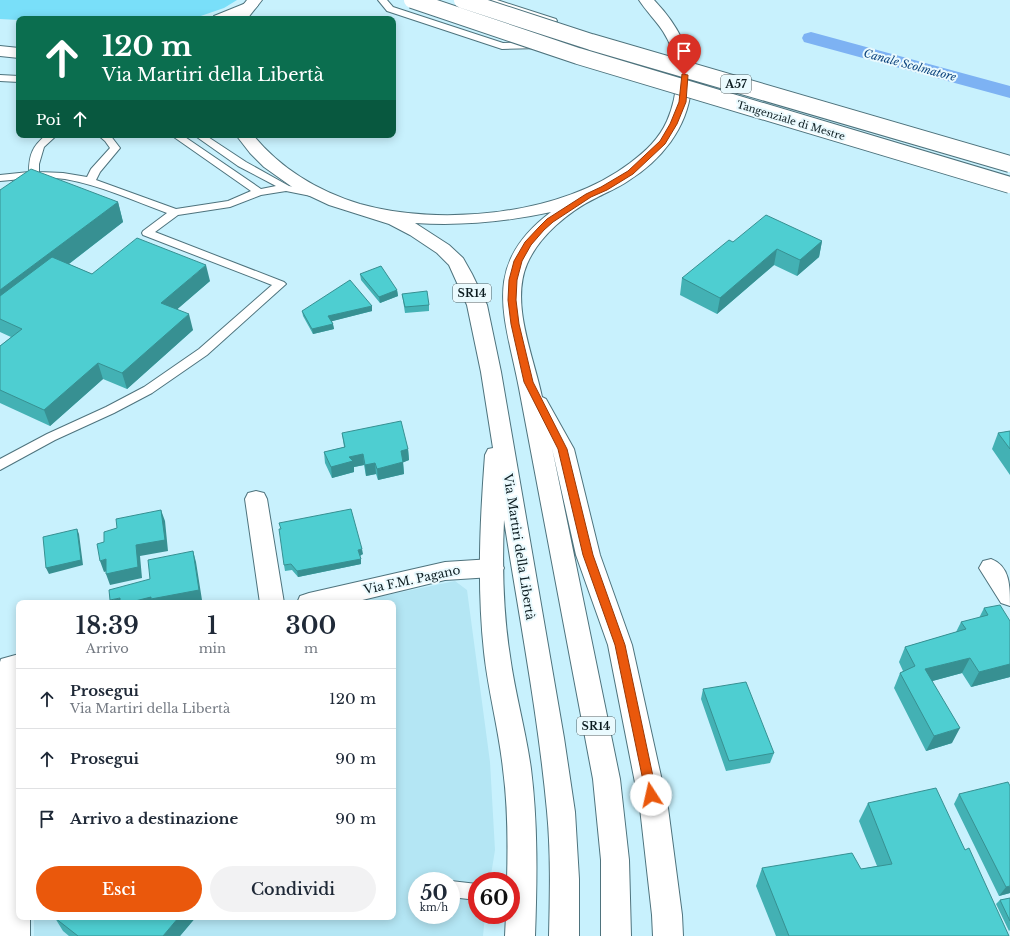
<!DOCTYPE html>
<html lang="it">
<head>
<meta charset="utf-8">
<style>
	:root { --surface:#fff; --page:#f2f2f3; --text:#1f2937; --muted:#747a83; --line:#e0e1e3; --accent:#ea580c }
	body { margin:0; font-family:"Libre Baskerville",serif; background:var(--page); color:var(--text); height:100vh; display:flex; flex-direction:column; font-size:15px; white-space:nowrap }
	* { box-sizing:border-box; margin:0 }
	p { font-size:13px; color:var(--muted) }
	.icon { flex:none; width:22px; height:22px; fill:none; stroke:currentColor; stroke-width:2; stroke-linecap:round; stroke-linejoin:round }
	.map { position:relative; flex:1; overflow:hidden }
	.sheet { position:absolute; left:16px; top:600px; width:380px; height:320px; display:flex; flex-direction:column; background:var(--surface); border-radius:8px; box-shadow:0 2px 10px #0003 }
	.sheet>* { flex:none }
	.banner { position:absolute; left:16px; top:16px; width:380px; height:122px; border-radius:8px; box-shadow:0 2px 10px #0003; background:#0b6e4f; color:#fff; overflow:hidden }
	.speed { position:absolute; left:408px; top:872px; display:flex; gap:8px; font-size:20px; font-weight:700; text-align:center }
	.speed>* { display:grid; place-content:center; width:52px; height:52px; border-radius:50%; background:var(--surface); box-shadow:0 2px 10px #0003; line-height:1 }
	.speed small { font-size:10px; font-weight:400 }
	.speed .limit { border:6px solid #d22; background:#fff; color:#111 }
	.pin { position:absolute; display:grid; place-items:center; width:34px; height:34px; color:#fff; margin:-41px -17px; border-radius:50% 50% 50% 0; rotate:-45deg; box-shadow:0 0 4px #0007 }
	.pin .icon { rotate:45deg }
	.me { position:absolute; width:44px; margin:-22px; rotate:350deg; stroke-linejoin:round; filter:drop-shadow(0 0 3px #0008) }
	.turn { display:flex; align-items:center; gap:14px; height:84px; padding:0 20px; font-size:18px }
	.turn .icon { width:52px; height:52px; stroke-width:2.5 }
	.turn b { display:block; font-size:28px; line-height:34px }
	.then { display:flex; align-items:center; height:38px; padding:0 20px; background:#0003; gap:8px; font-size:15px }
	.eta { display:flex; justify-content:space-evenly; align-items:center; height:68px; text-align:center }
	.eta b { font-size:24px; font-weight:600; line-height:28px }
	.button { display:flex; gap:8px; margin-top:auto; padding:8px 20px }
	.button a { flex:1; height:46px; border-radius:24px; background:var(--accent); color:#fff; font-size:16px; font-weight:600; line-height:46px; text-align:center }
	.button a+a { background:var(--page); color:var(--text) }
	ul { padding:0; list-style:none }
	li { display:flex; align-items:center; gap:12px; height:60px; padding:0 20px; border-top:1px solid var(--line) }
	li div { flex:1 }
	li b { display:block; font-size:15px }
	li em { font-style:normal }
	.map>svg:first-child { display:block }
</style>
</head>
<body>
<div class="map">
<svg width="1010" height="936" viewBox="0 0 1010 936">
	<rect width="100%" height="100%" fill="#c8f1fd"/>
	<path fill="#b4e6f4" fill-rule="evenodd" d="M455,581L467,590L490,762L495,850L490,881H477V915H485L483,936H34V917H393V603H349ZM417,881H451V915H417Z"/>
	<path fill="#79dff9" d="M0,0H237L224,8L192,19L19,20L0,19Z"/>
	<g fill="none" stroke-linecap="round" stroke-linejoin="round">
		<path fill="#7db2f3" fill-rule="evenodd" d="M811,32L1010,86V98L804,42L802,38L804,34Z"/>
		<defs>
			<path id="service" d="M378,0H387L393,7L503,43L540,42L544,45L540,48L502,49L387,11Z
				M485,0H497L556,19L557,21L553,24L550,23L486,2Z
				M0,75L19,76V82L0,81Z
				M46,135H57L44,147L39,164V172L63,173L87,177L91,169L110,148L105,141L98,135H110L120,148L100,172L96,180L176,209L228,201L251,191L171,135H182L261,189L276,186L238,166L194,135H205L246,162L289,186L320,192L321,194L316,197L286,191L261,195L230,207L178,215L155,232L284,282L286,284L207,355L152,393L114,413L55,440L0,470V459L47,434L106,407L144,387L199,349L272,285L143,235L142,233L143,231L167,213C134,201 100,185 65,179C43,176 21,179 0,181V175L29,172C29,154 33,146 46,135Z
				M450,881H451L477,884V900L451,897Z"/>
			<path id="minor" d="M256,491L264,493L267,499L284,603H260L245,499L248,493Z
				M492,559L500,561L504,568L500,575L492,577L445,580L350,603H297L300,596L309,593L445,562Z
				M991,559C1010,566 1010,586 1010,606L1001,603L979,568L983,561Z
				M19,654V917H30V936H0V662L1,659Z"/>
			<path id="primary" d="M247,0H262L247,19H232Z
				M639,0H654C677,24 695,55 691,89C687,129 661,160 628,181C618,188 607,192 596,198C569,211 539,236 527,264C510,304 534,357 542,397L546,399L574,449L600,555L632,645L668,808L682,915L683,936H653L652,915L640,808L608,645L576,555L552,448L620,779L629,860L631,936H601V860L593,779L519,388C505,316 480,265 551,212C505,222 461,226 415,223L449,245L463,258L472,274L487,305L501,372L564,738L575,812L579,879V936H549C550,894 551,853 547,811C538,714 519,616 504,520C502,565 503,611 510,656C515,694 526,731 531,769C538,824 537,881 535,936H505L506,915H511V881H507C508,844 508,806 503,769C499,730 488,691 484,652C477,587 480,520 485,455L488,449L493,448L481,372L467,305L449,265L437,253L410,235L389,224L329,205L295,189L264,167L250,153L236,135H253C281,169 318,191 360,204C441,227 562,215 630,163C646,151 659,139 667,121C677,98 679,73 672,50C665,28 651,18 639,0Z"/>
			<path id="motorway" d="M251,1L256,2L258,5C249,18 226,19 212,19L214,16Z
				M0,46L19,48V58L0,56Z"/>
		</defs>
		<use href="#service" stroke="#4e737d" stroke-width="2"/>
		<use href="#minor" stroke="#4e737d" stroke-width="2"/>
		<use href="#primary" stroke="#4e737d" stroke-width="2"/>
		<use href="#motorway" stroke="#4e737d" stroke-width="2"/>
		<use href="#service" fill="#fff" fill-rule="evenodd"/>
		<use href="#minor" fill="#fff" fill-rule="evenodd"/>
		<use href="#primary" fill="#fff" fill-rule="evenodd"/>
		<use href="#motorway" fill="#fff" fill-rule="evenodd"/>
		<defs>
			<path id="motorway-bridge" d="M412,0L578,56L1010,185
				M462,0L591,42L1010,164"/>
		</defs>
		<use href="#motorway-bridge" stroke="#4e737d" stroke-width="18" stroke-linecap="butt"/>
		<use href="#motorway-bridge" stroke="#fff" stroke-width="16"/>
	</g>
	<path fill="#43b1b4" d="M0,190L118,202L123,222L69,264L92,274L210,281L177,309L193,330L127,389L103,379L50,426L0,403V346L11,337L0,332Z
		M822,241L819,257L797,276L774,265L717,314L680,295L682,278L733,242Z
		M360,274L397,290L398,296L380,303L361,280Z
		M402,294L429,305V311L405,313Z
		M372,306V311L332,321L334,329L313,334L303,316L302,311Z
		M1010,431V475L992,449L998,433Z
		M342,433L408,449L409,460L403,462L404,474L378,480L376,474L366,476L364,465L354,467V472L332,478L325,463L324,452L344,447Z
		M363,554L360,556L361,564L298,577L292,570L285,571L284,565Z
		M984,608L1010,621V677L971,687L962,673L932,681L952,743L926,751L894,688L900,673L903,671L899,662L905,647L956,632L961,622L979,618Z
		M703,689L774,753L770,763L726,771L701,699Z
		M959,794L1010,893L999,896L954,804Z
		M868,803L965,850L1009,936H776L756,886L762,868L861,869L877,866L859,821Z
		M1010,898V930L1009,931L996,904L1000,900Z
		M196,917L180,936H69L63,931L55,918Z"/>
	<path fill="#379092" d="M118,202L123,222L0,317V290Z
		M822,241L819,257L797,276L800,260Z
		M777,249L774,265L717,314L720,298Z
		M206,265L210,281L166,319L161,303Z
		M397,290L398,296L380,303L379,297Z
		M372,306V311L329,322L328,316Z
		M189,314L193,330L127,389L122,373Z
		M333,324L334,329L313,334L312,329Z
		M98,363L103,379L50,426L44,410Z
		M408,449L409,460L402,463L401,451Z
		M363,454L364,465L354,467V472L332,478L331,467L349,457Z
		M403,462L404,474L378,480L377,469Z
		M375,463L376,474L366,476L365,465Z
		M161,510L165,521L168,551L140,556L142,578L110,585L106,574L136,545Z
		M77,529L79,534L83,565L49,574L46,568Z
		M362,549L363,554L359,556L358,550Z
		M193,551L196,562L202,600L189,603H127Z
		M106,559L110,570L104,572L100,561Z
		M361,559V564L298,577L297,571Z
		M120,598L122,603H112L110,600Z
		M970,658L962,673L918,685L925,669Z
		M1010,664V677L971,687L979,672Z
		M960,728L952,743L926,751L934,736Z
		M1010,886V893L999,896L1006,887Z
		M179,917H196L180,936H163Z"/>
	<path fill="#4eced1" stroke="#379092" d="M31,169L118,202L0,290V190Z
		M766,215L822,241L800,260L777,249L720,298L682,278L729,240L733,242Z
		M137,238L206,265L161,303L189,314L122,373L98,363L44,410L0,390V346L22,329L0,319V296L52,257L92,274Z
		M381,266L397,290L379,297L360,274Z
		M350,280L372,306L328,316L333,324L312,329L302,311Z
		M427,291L429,305L405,307L402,294Z
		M401,421L408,449L401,451L403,462L377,469L375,463L365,465L363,454L349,457L353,461L331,467L324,452L345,447L342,433Z
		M1010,431V449L998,433Z
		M351,509L362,549L358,550L361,559L297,571L291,564L284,565L279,529H281L279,523Z
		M161,510L165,540L136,545L138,567L106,574V559L100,561L97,544L104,542V532L117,528L116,519Z
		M77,529L81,560L46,568L43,537Z
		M193,551L199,590L151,599V597L127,603H120V598L110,600L109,590L150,579L148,560Z
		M1000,605L1010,621V664L979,672L970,658L925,669L960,728L934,736L900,673L915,666L905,647L966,629L961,622L988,615L984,608Z
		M746,682L774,753L729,761L703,689Z
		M1008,782L1010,786V886L1006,887L959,794Z
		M936,788L965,850L969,848L1009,936H789L762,868L852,853L861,869L892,864L868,803Z
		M1010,898V921L1000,900Z
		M55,917H179L163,936H78L55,918Z"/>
	<path fill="#ea580c" stroke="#983908" d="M682,74L688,75L686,102L677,124L665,144L633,174L607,190L591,197L553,222L544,230L531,245L522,261L517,280L516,300L519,324L533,382L567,449L593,555L625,645L657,795L655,799L651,800L647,799L646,795L615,645L583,555L558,449L524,382L511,324L508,300L509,280L514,261L525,242L539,227L547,219L586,194L601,187L628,171L660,141L670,124L679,102Z"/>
	<g text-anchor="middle" stroke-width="4" stroke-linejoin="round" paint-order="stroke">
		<g font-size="10" fill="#0b1b1f" stroke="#eafafe">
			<text transform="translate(791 120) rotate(17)" y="4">Tangenziale di Mestre</text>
		</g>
		<g font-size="11" font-style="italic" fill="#0c437d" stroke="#eafafe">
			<text transform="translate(910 65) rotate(15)" y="4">Canale Scolmatore</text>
		</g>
		<g fill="#eafafe" stroke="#4e5e62" stroke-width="1">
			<rect x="721" y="75" width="30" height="18" rx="3"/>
			<rect x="453" y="284" width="38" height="18" rx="3"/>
			<rect x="577" y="717" width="38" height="18" rx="3"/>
		</g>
		<g font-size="11" font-weight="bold" fill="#0b1b1f">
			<text x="736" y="88">A57</text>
			<text x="472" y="297">SR14</text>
			<text x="596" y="730">SR14</text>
		</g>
		<g font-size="12" fill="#0b1b1f" stroke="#eafafe">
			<text transform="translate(519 547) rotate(81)" y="4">Via Martiri della Libertà</text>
			<text transform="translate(412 580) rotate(-12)" y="4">Via F.M. Pagano</text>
		</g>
	</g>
</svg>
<div class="speed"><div>50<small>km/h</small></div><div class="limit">60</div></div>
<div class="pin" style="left:684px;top:75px;background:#d93025"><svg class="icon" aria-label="arrive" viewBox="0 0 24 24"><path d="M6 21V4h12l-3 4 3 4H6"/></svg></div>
<svg class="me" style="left:651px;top:795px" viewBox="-20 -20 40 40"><circle r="19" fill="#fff"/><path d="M0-13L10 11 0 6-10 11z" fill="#ea580c"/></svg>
<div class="banner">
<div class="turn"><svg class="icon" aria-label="ahead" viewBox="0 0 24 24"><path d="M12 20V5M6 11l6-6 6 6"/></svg><div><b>120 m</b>Via Martiri della Libertà</div></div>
<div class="then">Poi<svg class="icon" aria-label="ahead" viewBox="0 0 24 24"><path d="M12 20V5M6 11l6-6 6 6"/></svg></div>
</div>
<section class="sheet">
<div class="eta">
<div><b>18:39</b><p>Arrivo</p></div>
<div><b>1</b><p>min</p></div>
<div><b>300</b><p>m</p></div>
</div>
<ul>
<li><svg class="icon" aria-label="ahead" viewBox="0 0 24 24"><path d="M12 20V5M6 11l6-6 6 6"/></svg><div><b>Prosegui</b><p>Via Martiri della Libertà</p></div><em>120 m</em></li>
<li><svg class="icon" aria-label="ahead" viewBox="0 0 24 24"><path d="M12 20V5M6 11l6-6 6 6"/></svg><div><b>Prosegui</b></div><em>90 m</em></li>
<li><svg class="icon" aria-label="arrive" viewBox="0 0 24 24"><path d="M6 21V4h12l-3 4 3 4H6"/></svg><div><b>Arrivo a destinazione</b></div><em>90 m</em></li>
</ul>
<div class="button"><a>Esci</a><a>Condividi</a></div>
</section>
</div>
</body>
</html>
